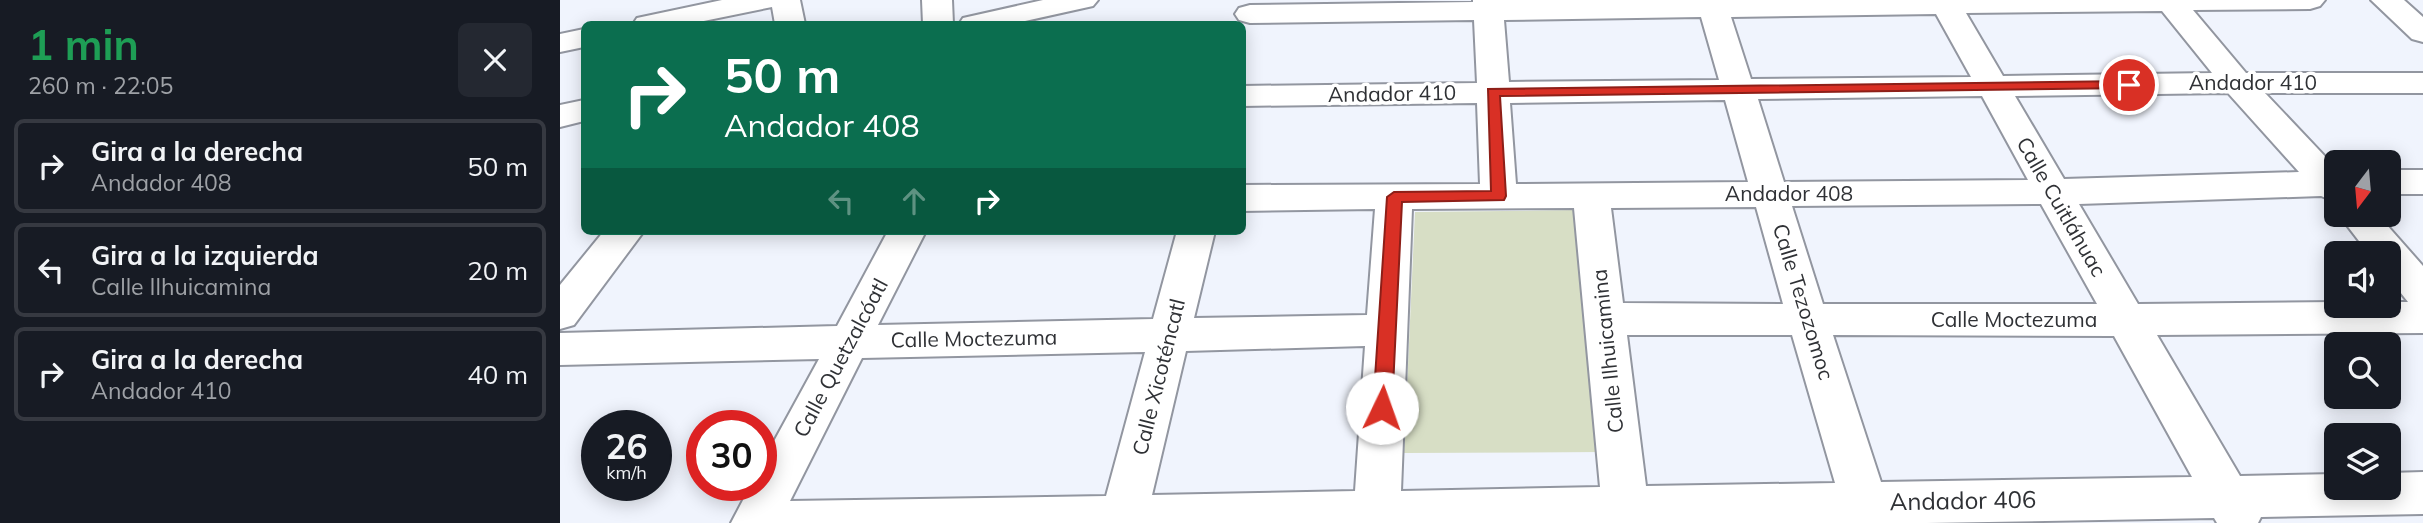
<!DOCTYPE html>
<html lang="es">
<head>
<meta charset="utf-8">
<style>
	:root { --surface:#171b24; --page:#242831; --text:#f1f3f6; --muted:#9ea1a6; --line:#363941 }
	body { margin:0; font-family:Mulish,sans-serif; background:var(--page); color:var(--text); height:100vh; display:flex; flex-direction:column; font-size:26px; white-space:nowrap }
	* { box-sizing:border-box; margin:0 }
	p { font-size:23px; color:var(--muted) }
	.icon { flex:none; width:38px; height:38px; fill:none; stroke:currentColor; stroke-width:2; stroke-linecap:round; stroke-linejoin:round }
	.map { position:relative; flex:1; overflow:hidden }
	.drawer { display:flex; flex-direction:column; background:var(--surface); width:560px }
	.drawer>* { flex:none }
	.guide { position:absolute; left:21px; top:21px; width:665px; height:214px; border-radius:10px; box-shadow:0 4px 18px #0003; background:#0b6e4f; color:#fff; overflow:hidden }
	.needle { width:46px; rotate:196deg }
	.fabs { position:absolute; left:1764px; top:150px; display:grid; gap:14px }
	.fabs a { display:grid; place-items:center; width:77px; height:77px; border-radius:10px; background:var(--surface); box-shadow:0 4px 18px #0003; font-size:35px }
	.speed { position:absolute; left:21px; top:410px; display:flex; gap:14px; font-size:35px; font-weight:700; text-align:center }
	.speed>* { display:grid; place-content:center; width:91px; height:91px; border-radius:50%; background:var(--surface); box-shadow:0 4px 18px #0003; line-height:1 }
	.speed small { font-size:18px; font-weight:400 }
	.speed .limit { border:10px solid #d22; background:#fff; color:#111 }
	.pin { position:absolute; display:grid; place-items:center; width:60px; height:60px; color:#fff; margin:-30px; border:4px solid #fff; border-radius:50%; box-shadow:0 2px 7px #0007 }
	.me { position:absolute; width:77px; margin:-38px; rotate:3deg; stroke-linejoin:round; filter:drop-shadow(0 0 5px #0008) }
	.turn { display:flex; align-items:center; gap:24px; height:147px; padding:0 28px; font-size:32px }
	.turn .icon { width:91px; height:91px; stroke-width:2.5 }
	.turn b { display:block; font-size:49px; line-height:60px }
	.lanes { display:flex; align-items:center; height:66px; padding:0 28px; background:#0003; justify-content:center; gap:35px; direction:ltr }
	.lanes .off { opacity:.35 }
	.round { display:grid; place-items:center; flex:none; width:74px; height:74px; border-radius:10px; background:var(--page) }
	.summary { display:flex; align-items:center; justify-content:space-between; height:119px; padding:0 28px }
	h1 { font-size:42px; font-weight:700; line-height:52px; color:#1e9e55 }
	ul { padding:0; list-style:none }
	li { display:flex; align-items:center; gap:21px; height:94px; margin:0 14px 10px; padding:0 14px; border:4px solid var(--line); border-radius:10px }
	li div { flex:1 }
	li b { display:block; font-size:26px }
	li em { font-style:normal }
	main { display:flex; flex:1; min-height:0 }
	.map>svg:first-child { display:block }
</style>
</head>
<body>
<main>
<section class="drawer">
<div class="summary"><div><h1>1 min</h1><p>260 m · 22:05</p></div><a class="round"><svg class="icon" aria-label="close" viewBox="0 0 24 24"><path d="M6 6l12 12M18 6L6 18"/></svg></a></div>
<ul>
<li><svg class="icon" aria-label="right" viewBox="0 0 24 24"><path d="M7 20v-9h11M14 6l5 5-5 5"/></svg><div><b>Gira a la derecha</b><p>Andador 408</p></div><em>50 m</em></li>
<li><svg class="icon" aria-label="left" viewBox="0 0 24 24"><path d="M17 20v-9H6M10 6l-5 5 5 5"/></svg><div><b>Gira a la izquierda</b><p>Calle Ilhuicamina</p></div><em>20 m</em></li>
<li><svg class="icon" aria-label="right" viewBox="0 0 24 24"><path d="M7 20v-9h11M14 6l5 5-5 5"/></svg><div><b>Gira a la derecha</b><p>Andador 410</p></div><em>40 m</em></li>
</ul>
</section>
<div class="map">
<svg width="1863" height="523" viewBox="0 0 1863 523">
	<rect width="100%" height="100%" fill="#f0f4fd"/>
	<path fill="#d7dec5" d="M1019,210L1043,452L844,453L855,212Z"/>
	<g fill="none" stroke-linecap="round" stroke-linejoin="round">
		<defs>
			<path id="minor" d="M162,0H240L245,24H215L212,7L129,24H73L77,18Z
				M362,0H392L393,24H363Z
				M483,0H538L533,6L452,24H399L403,18Z
				M913,0H1765L1760,6L1750,9L1633,10L1686,73H1863V93H1705L1776,168V202L1761,196L1519,204L1578,304L1776,302V306H1829V302H1848L1829,278V254H1809L1779,215H1818L1863,266V333L1597,335L1680,476L1776,474V488H1829V473L1863,472V514L1701,517L1698,523H1657L1654,518L1367,523H171L191,485H201V465L259,359L0,365V333L277,326L328,231H366L318,325L593,319L617,231H655L634,318L807,315L815,209L682,211V185L920,184L917,103L682,106V86L917,83L914,20L690,23L679,20L675,14L679,8L690,5L913,2ZM1602,11L1652,73L1443,76L1406,13ZM1376,14L1411,77L1191,79L1171,17ZM1141,17L1159,80L949,82L944,20ZM1668,93L1739,172L1504,179L1455,96ZM1422,96L1468,180L1224,182L1198,99ZM1165,100L1188,182L956,184L950,103ZM1481,204L1537,304H1263L1232,206ZM1196,207L1223,304L1063,303L1051,208ZM1014,208L1040,487L841,491L852,209ZM1067,335H1232L1275,483L1086,486ZM1273,335L1554,336L1632,477L1321,482ZM805,346L795,491L592,495L626,351ZM585,352L546,496L230,501L302,358Z
				M1811,0H1844L1863,17V42L1852,39Z
				M24,29V47L0,52V34Z
				M24,100V121L0,127V105Z
				M1829,170H1863V194H1829Z
				M44,231H84L14,325L0,329V285Z"/>
		</defs>
		<use href="#minor" stroke="#9296a0" stroke-width="4"/>
		<use href="#minor" fill="#fff" fill-rule="evenodd"/>
	</g>
	<path fill="#d93025" stroke="#8d1f18" stroke-width="2" d="M1569,81L1575,85L1573,88L940,96L946,196L944,200L842,202L832,408L829,413L822,415L816,413L813,408L827,197L834,192L931,191L928,89Z"/>
	<g text-anchor="middle" stroke-width="7" stroke-linejoin="round" paint-order="stroke">
		<g font-size="21" fill="#2f3135" stroke="#fff">
			<text x="1693" y="90">Andador 410</text>
			<text transform="translate(832 94) rotate(-1)" y="7">Andador 410</text>
			<text x="1229" y="201">Andador 408</text>
			<text transform="translate(1501 207) rotate(60)" y="7">Calle Cuitláhuac</text>
			<text transform="translate(1243 302) rotate(73)" y="7">Calle Tezozomoc</text>
			<text x="1454" y="327">Calle Moctezuma</text>
			<text transform="translate(414 339) rotate(-1)" y="7">Calle Moctezuma</text>
			<text transform="translate(1048 351) rotate(-96)" y="7">Calle Ilhuicamina</text>
			<text transform="translate(281 358) rotate(-62)" y="7">Calle Quetzalcóatl</text>
			<text transform="translate(599 377) rotate(-76)" y="7">Calle Xicoténcatl</text>
		</g>
		<g font-size="24" fill="#2f3135" stroke="#fff">
			<text transform="translate(1403 501) rotate(-1)" y="8">Andador 406</text>
		</g>
	</g>
</svg>
<div class="fabs">
<a><svg class="needle" viewBox="-14 -14 28 28"><path d="M0-13l5 13h-10z" fill="#e53935"/><path d="M0 13l5-13h-10z" fill="#9ea1a6"/></svg></a>
<a><svg class="icon" aria-label="sound" viewBox="0 0 24 24"><path d="M4 9h4l5-4v14l-5-4H4zM17 9q2 3 0 6"/></svg></a>
<a><svg class="icon" aria-label="search" viewBox="0 0 24 24"><circle cx="10" cy="10" r="6"/><path d="M15 15l6 6"/></svg></a>
<a><svg class="icon" aria-label="layers" viewBox="0 0 24 24"><path d="M12 4l9 5-9 5-9-5zM3 14l9 5 9-5"/></svg></a>
</div>
<div class="speed"><div>26<small>km/h</small></div><div class="limit">30</div></div>
<div class="pin" style="left:1569px;top:85px;background:#d93025"><svg class="icon" aria-label="arrive" viewBox="0 0 24 24"><path d="M6 21V4h12l-3 4 3 4H6"/></svg></div>
<svg class="me" style="left:822px;top:408px" viewBox="-20 -20 40 40"><circle r="19" fill="#fff"/><path d="M0-13L10 11 0 6-10 11z" fill="#d93025"/></svg>
<div class="guide">
<div class="turn"><svg class="icon" aria-label="right" viewBox="0 0 24 24"><path d="M7 20v-9h11M14 6l5 5-5 5"/></svg><div><b>50 m</b>Andador 408</div></div>
<div class="lanes"><svg class="icon off" aria-label="left" viewBox="0 0 24 24"><path d="M17 20v-9H6M10 6l-5 5 5 5"/></svg><svg class="icon off" aria-label="ahead" viewBox="0 0 24 24"><path d="M12 20V5M6 11l6-6 6 6"/></svg><svg class="icon" aria-label="right" viewBox="0 0 24 24"><path d="M7 20v-9h11M14 6l5 5-5 5"/></svg></div>
</div>
</div>
</main>
</body>
</html>
